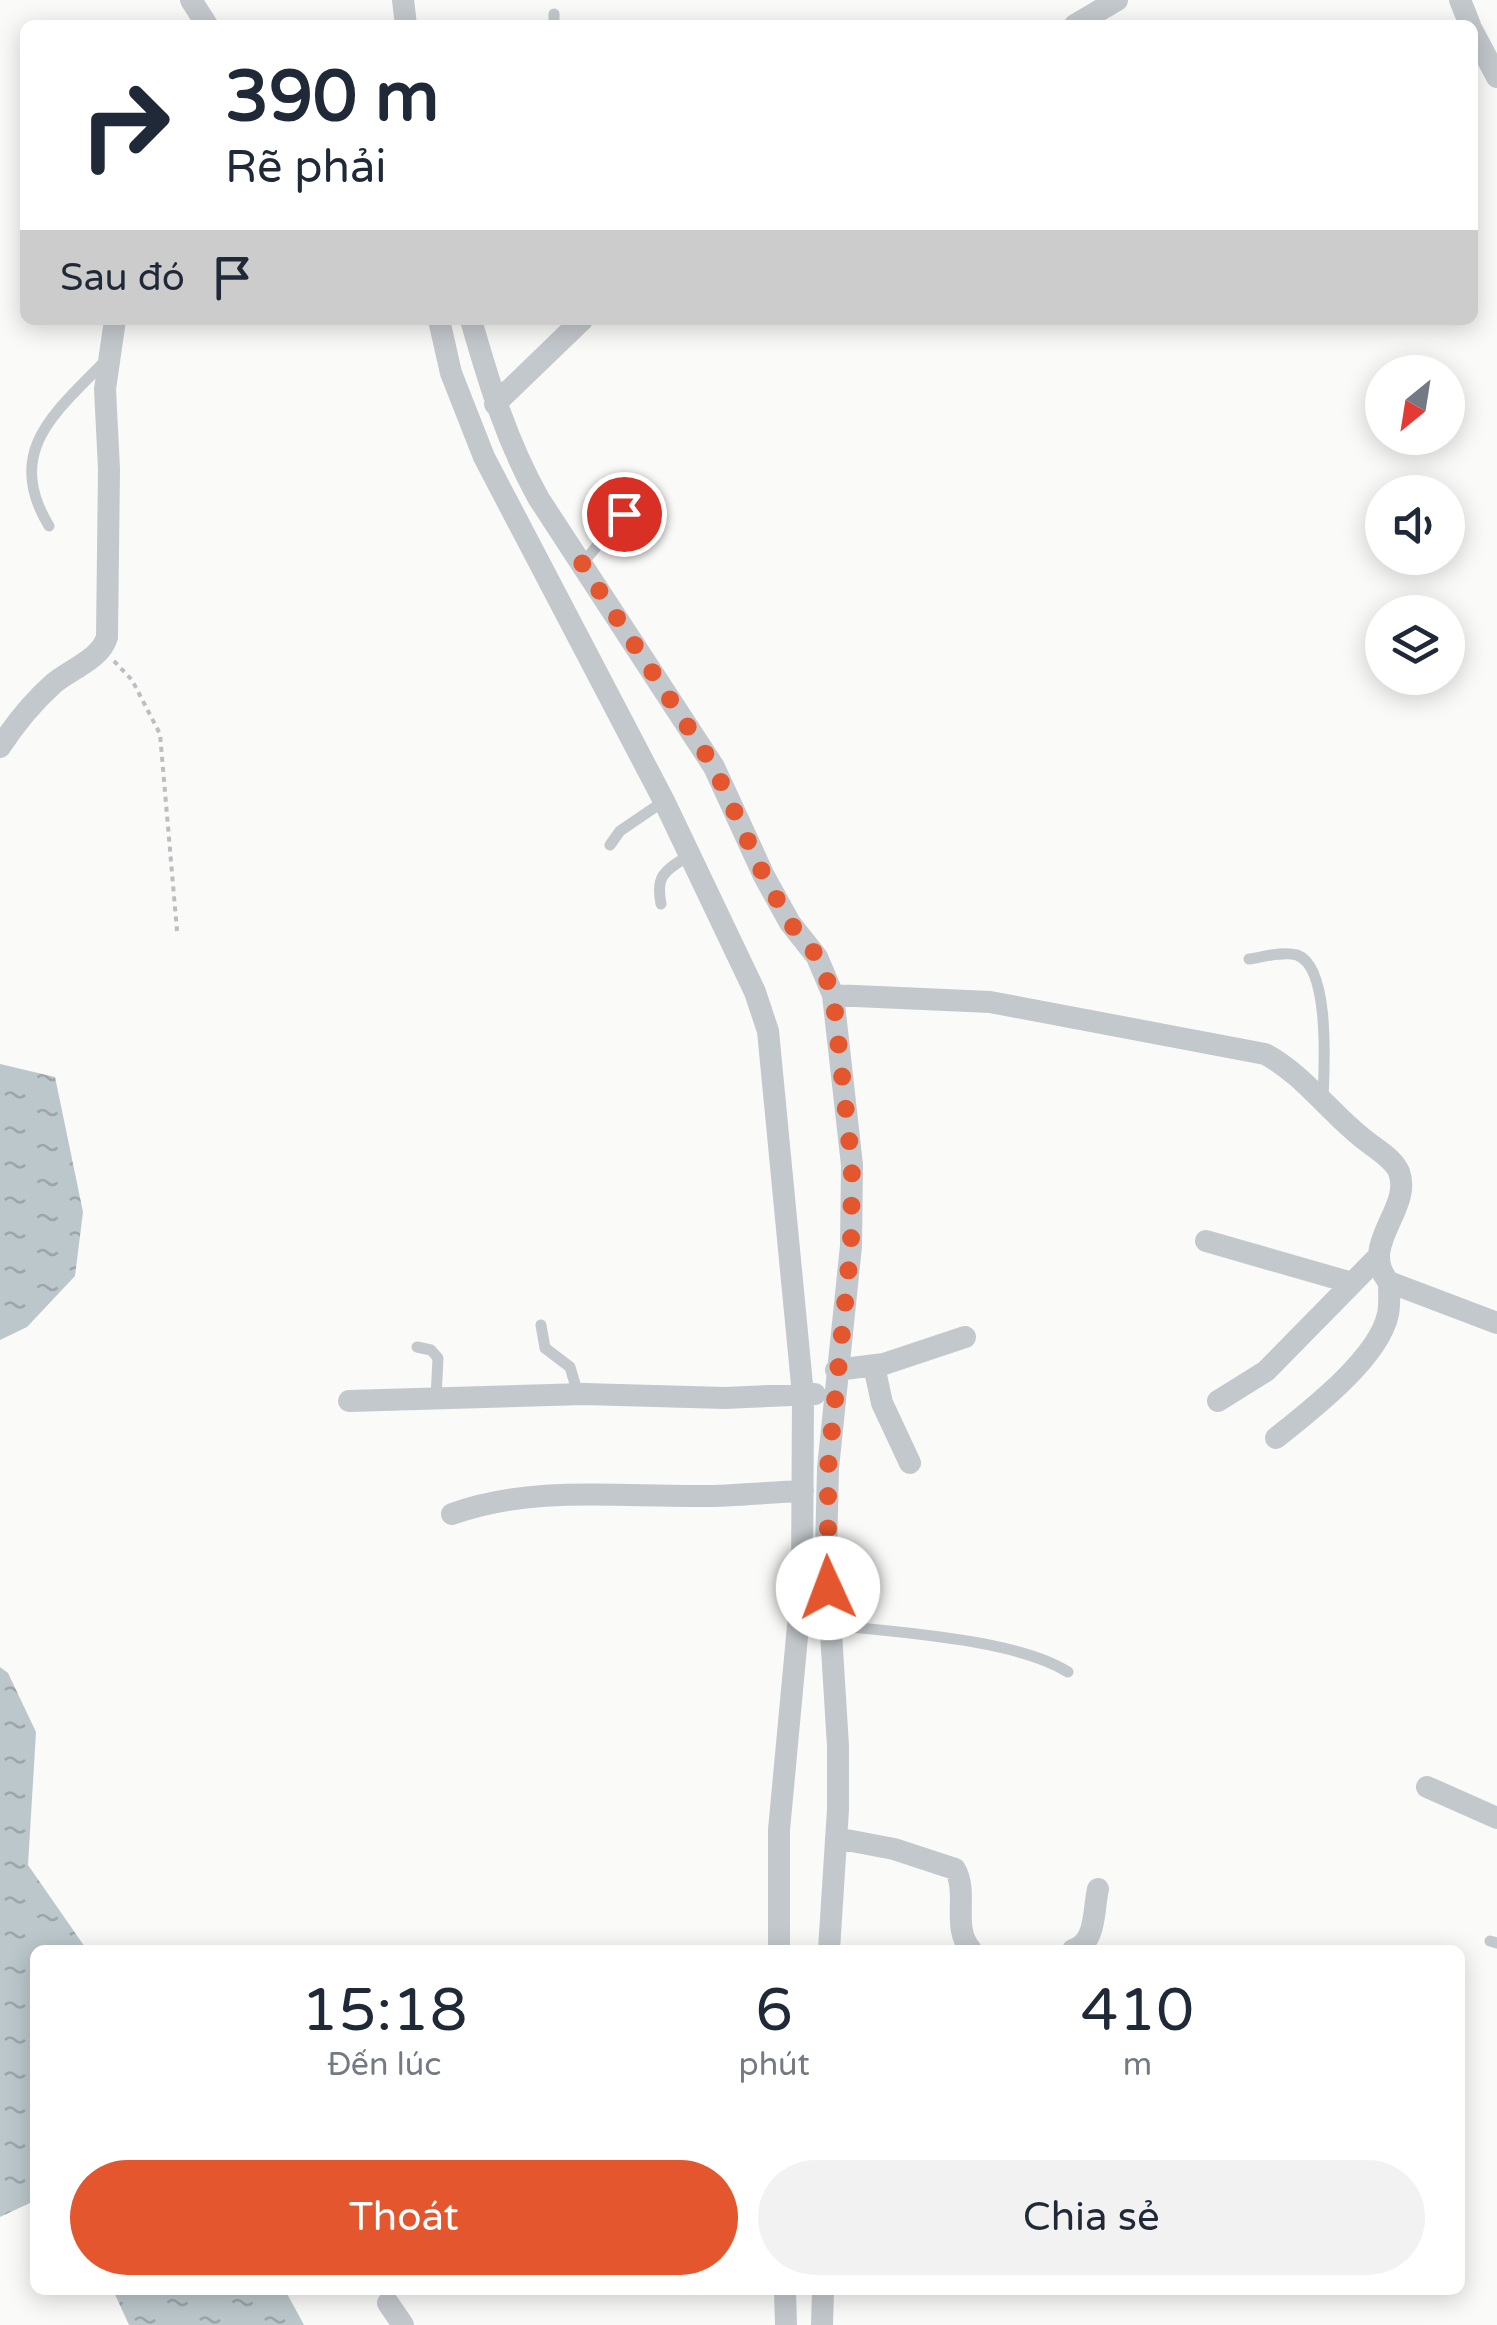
<!DOCTYPE html>
<html lang="vi">
<head>
<meta charset="utf-8">
<style>
	:root { --surface:#fff; --page:#f2f2f3; --text:#1f2937; --muted:#747a83; --accent:#e4572e }
	body { margin:0; font-family:"Varela Round",sans-serif; background:var(--page); color:var(--text); height:100vh; display:flex; flex-direction:column; font-size:38px; white-space:nowrap }
	* { box-sizing:border-box; margin:0 }
	p { font-size:32px; color:var(--muted) }
	.icon { flex:none; width:55px; height:55px; fill:none; stroke:currentColor; stroke-width:2; stroke-linecap:round; stroke-linejoin:round }
	.map { position:relative; flex:1; overflow:hidden }
	.panel { position:absolute; left:30px; top:1945px; width:1435px; height:350px; display:flex; flex-direction:column; background:var(--surface); border-radius:15px; box-shadow:0 5px 25px #0003 }
	.panel>* { flex:none }
	.hud { position:absolute; left:20px; top:20px; width:1458px; height:305px; border-radius:15px; box-shadow:0 5px 25px #0003; background:#fff; color:var(--text); overflow:hidden }
	.needle { width:65px; rotate:210deg }
	.fabs { position:absolute; left:1365px; top:355px; display:grid; gap:20px }
	.fabs a { display:grid; place-items:center; width:100px; height:100px; border-radius:50%; background:var(--surface); box-shadow:0 5px 25px #0003; font-size:50px }
	.pin { position:absolute; display:grid; place-items:center; width:85px; height:85px; color:#fff; margin:-42px; border:5px solid #fff; border-radius:50%; box-shadow:0 2px 10px #0007 }
	.me { position:absolute; width:110px; margin:-55px; rotate:358deg; stroke-linejoin:round; filter:drop-shadow(0 0 8px #0008) }
	.turn { display:flex; align-items:center; gap:35px; height:210px; padding:0 40px; font-size:45px }
	.turn .icon { width:130px; height:130px; stroke-width:2.5 }
	.turn b { display:block; font-size:70px; line-height:85px }
	.then { display:flex; align-items:center; height:95px; padding:0 40px; background:#0003; gap:20px; font-size:38px }
	.eta { display:flex; justify-content:space-evenly; align-items:center; height:170px; text-align:center }
	.eta b { font-size:60px; font-weight:600; line-height:70px }
	.button { display:flex; gap:20px; margin-top:auto; padding:20px 40px }
	.button a { flex:1; height:115px; border-radius:60px; background:var(--accent); color:#fff; font-size:40px; font-weight:600; line-height:115px; text-align:center }
	.button a+a { background:var(--page); color:var(--text) }
	.map>svg:first-child { display:block }
</style>
</head>
<body>
<div class="map">
<svg width="1497" height="2325" viewBox="0 0 1497 2325">
	<defs>
		<pattern id="water-ripples" width="26" height="14" patternUnits="userSpaceOnUse" patternTransform="scale(2.5)"><rect width="26" height="14" fill="#bbc7cb"/><path d="M2 4q2-2 4 0t4 0M15 11q2-2 4 0t4 0" fill="none" stroke="#9ca6aa"/></pattern>
	</defs>
	<rect width="100%" height="100%" fill="#fafaf8"/>
	<path fill="url(#water-ripples)" d="M0,1064L55,1077L83,1212L75,1276L27,1327L0,1340Z
		M0,1667L8,1673L36,1732L28,1865L87,1950H35V2204L32,2202L0,2217Z
		M113,2290H285L304,2325H129Z"/>
	<g fill="none" stroke-linecap="round" stroke-linejoin="round">
		<path stroke="#bbbfc2" stroke-width="4" stroke-dasharray="5 5" stroke-linecap="butt" d="M114,661L132,680L160,734L177,931"/>
		<path stroke="#c3c8cc" stroke-width="11" d="M554,14V25
			M49,526C3,450 57,411 107,359
			M582,564L645,488
			M610,845L620,831L664,801
			M661,904C655,874 666,870 690,855
			M1249,959C1263,957 1283,951 1297,955C1331,967 1324,1070 1323,1100
			M541,1325L545,1348L570,1367L578,1394
			M417,1347L431,1350L438,1358L436,1398
			M830,1625C894,1632 1016,1639 1068,1672
			M1490,1941L1497,1943"/>
		<path stroke="#c3c8cc" stroke-width="22" d="M191,0L207,25
			M403,0L406,25
			M1460,0L1470,25
			M1075,25L1117,0
			M1472,30L1497,77
			M439,320L451,373L484,457L664,801L755,992L768,1031L803,1395L802,1583L779,1830V1950
			M471,320C489,383 507,442 539,499L714,767L764,876L790,923L817,957L833,995L852,1165L851,1246L828,1468L826,1552L838,1746V1809L829,1950
			M495,404L582,320
			M0,747C15,724 33,702 53,684C69,670 101,659 107,637L109,469L105,389L115,320
			M833,995L990,1002L1265,1054C1302,1073 1331,1114 1365,1140C1376,1149 1394,1159 1399,1172C1413,1209 1357,1246 1389,1282L1497,1323
			M1206,1241L1352,1283
			M874,1366L882,1403L910,1463
			M836,1370L884,1364L965,1337
			M349,1401L584,1394L725,1398L815,1394
			M1218,1401L1266,1371L1377,1258
			M1276,1438C1310,1411 1379,1358 1388,1314C1390,1304 1389,1292 1389,1282
			M452,1514C532,1485 619,1497 703,1496C736,1496 769,1492 803,1491
			M1427,1787L1497,1818
			M836,1838L894,1849L955,1869C969,1894 951,1927 971,1950
			M1073,1950C1097,1942 1093,1910 1098,1889
			M785,2290L786,2325
			M388,2303L403,2325
			M822,2325L823,2290"/>
	</g>
	<g fill="none" stroke-linecap="round" stroke-linejoin="round">
		<path stroke="#e4572e" stroke-width="18" stroke-dasharray="0 32.4" d="M624,514L582,564L714,767L764,876L790,923L817,956L833,995L852,1165L851,1246L828,1468V1588"/>
	</g>
</svg>
<div class="fabs">
<a><svg class="needle" viewBox="-14 -14 28 28"><path d="M0-13l5 13h-10z" fill="#e53935"/><path d="M0 13l5-13h-10z" fill="#747a83"/></svg></a>
<a><svg class="icon" aria-label="sound" viewBox="0 0 24 24"><path d="M4 9h4l5-4v14l-5-4H4zM17 9q2 3 0 6"/></svg></a>
<a><svg class="icon" aria-label="layers" viewBox="0 0 24 24"><path d="M12 4l9 5-9 5-9-5zM3 14l9 5 9-5"/></svg></a>
</div>
<div class="pin" style="left:624px;top:514px;background:#d93025"><svg class="icon" aria-label="arrive" viewBox="0 0 24 24"><path d="M6 21V4h12l-3 4 3 4H6"/></svg></div>
<svg class="me" style="left:828px;top:1588px" viewBox="-20 -20 40 40"><circle r="19" fill="#fff"/><path d="M0-13L10 11 0 6-10 11z" fill="#e4572e"/></svg>
<div class="hud">
<div class="turn"><svg class="icon" aria-label="right" viewBox="0 0 24 24"><path d="M7 20v-9h11M14 6l5 5-5 5"/></svg><div><b>390 m</b>Rẽ phải</div></div>
<div class="then">Sau đó<svg class="icon" aria-label="arrive" viewBox="0 0 24 24"><path d="M6 21V4h12l-3 4 3 4H6"/></svg></div>
</div>
<section class="panel">
<div class="eta">
<div><b>15:18</b><p>Đến lúc</p></div>
<div><b>6</b><p>phút</p></div>
<div><b>410</b><p>m</p></div>
</div>
<div class="button"><a>Thoát</a><a>Chia sẻ</a></div>
</section>
</div>
</body>
</html>
